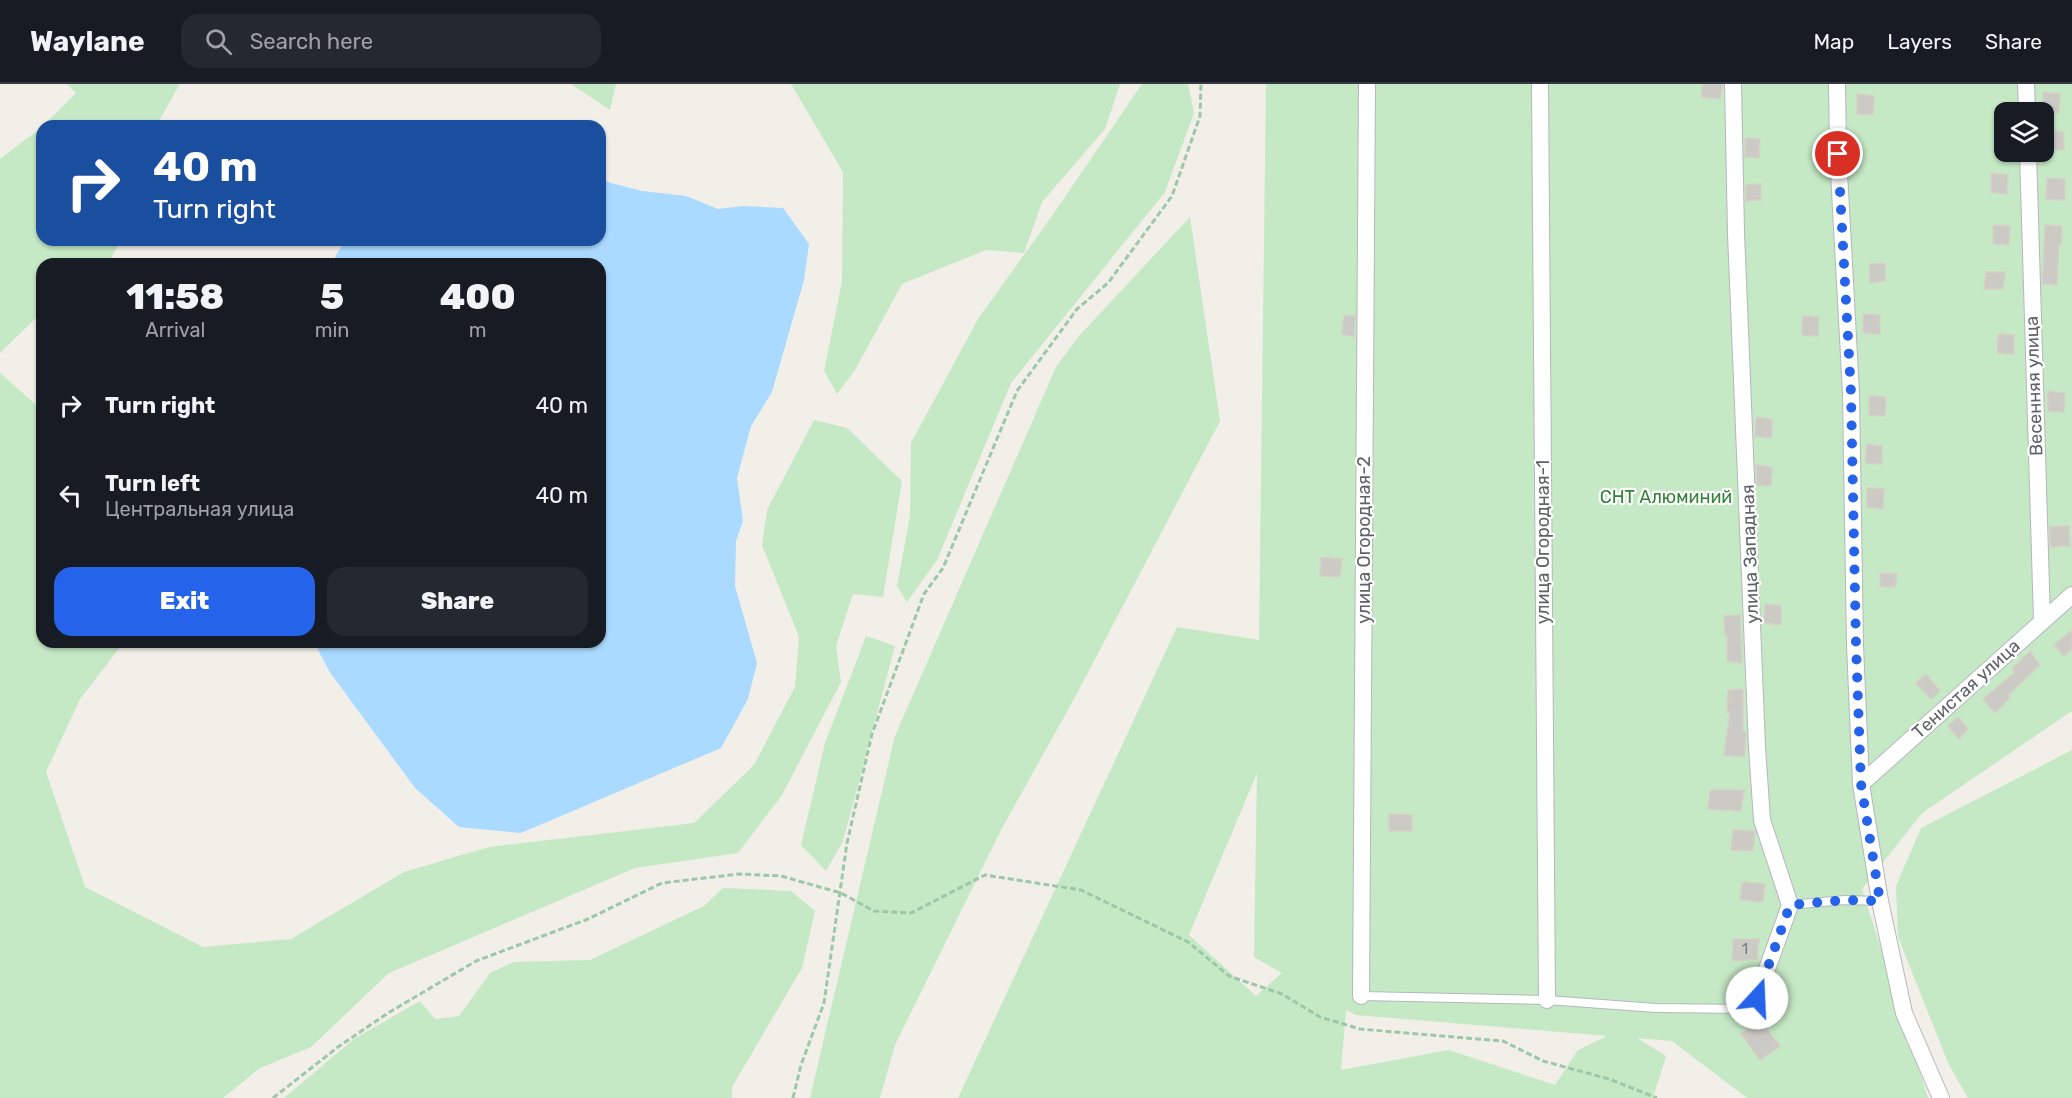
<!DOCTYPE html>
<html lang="en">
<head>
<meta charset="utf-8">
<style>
	:root { --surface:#171b24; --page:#242831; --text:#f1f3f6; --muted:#9ea1a6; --line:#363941; --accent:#2563eb }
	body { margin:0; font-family:Rubik,sans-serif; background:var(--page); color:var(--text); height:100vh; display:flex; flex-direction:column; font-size:22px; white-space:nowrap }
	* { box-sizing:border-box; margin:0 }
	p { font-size:20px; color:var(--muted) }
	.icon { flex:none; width:33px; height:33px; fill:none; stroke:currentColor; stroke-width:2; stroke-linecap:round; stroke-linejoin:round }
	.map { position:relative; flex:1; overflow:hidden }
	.sheet { position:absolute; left:36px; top:174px; width:570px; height:390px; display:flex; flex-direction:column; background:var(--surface); border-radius:18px; box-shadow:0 2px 4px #0004 }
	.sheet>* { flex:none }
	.guide { position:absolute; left:36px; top:36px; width:570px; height:126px; border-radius:18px; box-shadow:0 2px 4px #0004; background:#1a4fa0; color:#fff; overflow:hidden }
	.buttons { position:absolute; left:1994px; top:18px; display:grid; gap:12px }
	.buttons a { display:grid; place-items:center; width:60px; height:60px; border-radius:12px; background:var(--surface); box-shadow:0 2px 4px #0004; font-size:30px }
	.pin { position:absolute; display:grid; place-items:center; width:51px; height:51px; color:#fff; margin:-26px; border:3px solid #fff; border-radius:50%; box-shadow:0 2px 6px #0007 }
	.me { position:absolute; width:66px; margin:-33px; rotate:20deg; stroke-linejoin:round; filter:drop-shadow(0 0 4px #0008) }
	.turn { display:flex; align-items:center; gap:21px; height:126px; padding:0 18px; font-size:27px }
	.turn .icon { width:78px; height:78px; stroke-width:2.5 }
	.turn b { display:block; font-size:42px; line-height:51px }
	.eta { display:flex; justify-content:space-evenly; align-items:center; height:102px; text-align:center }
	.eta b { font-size:36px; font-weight:800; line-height:42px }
	.button { display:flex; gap:12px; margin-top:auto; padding:12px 18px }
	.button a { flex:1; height:69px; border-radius:18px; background:var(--accent); color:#fff; font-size:24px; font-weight:800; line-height:69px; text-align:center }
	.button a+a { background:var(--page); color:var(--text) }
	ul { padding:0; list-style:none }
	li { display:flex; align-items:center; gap:18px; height:90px; padding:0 18px }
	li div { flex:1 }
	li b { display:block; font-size:22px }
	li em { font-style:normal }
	header { display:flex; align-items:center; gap:36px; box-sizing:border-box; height:84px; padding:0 30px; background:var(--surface); border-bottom:2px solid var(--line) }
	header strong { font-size:28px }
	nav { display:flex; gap:33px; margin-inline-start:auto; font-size:21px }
	.search { width:420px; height:54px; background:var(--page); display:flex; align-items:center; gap:15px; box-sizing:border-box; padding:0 21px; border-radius:18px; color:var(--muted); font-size:22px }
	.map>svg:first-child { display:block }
</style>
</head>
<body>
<header>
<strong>Waylane</strong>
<div class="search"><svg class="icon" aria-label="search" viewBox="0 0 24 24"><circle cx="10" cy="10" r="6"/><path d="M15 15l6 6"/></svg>Search here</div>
<nav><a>Map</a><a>Layers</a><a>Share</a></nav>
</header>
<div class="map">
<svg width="2072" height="1014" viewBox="0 0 2072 1014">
	<rect width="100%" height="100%" fill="#f1efe8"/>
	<path fill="#c5e8c5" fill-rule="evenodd" d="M67,0H180L156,42H43L76,9Z
		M571,0H616L610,26Z
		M791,0H1120L1105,45L1042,118L1024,169L986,166L902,200L855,286L837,310L824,287L842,197L843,88Z
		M1142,0H1188L1194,29L1165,108L1011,299L937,476L907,518L897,502L910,432L911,359L978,235L1054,129Z
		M1266,0H2072V627L1922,729L1862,805L1928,1014H1747L1672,957L1637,954L1666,972L1653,1014H958L1177,543L1259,556ZM2004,28H2043V68H2004ZM1257,689L1254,873L1282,889L1256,912L1189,851ZM1346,926L1356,931L1607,952L1578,966L1555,1001L1449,966L1341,986Z
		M42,43V156H121L108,180H42V228L0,269V75Z
		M1190,133L1220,337L1074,615L1001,746L895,961L880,1014H810L895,652L1056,283L1078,253Z
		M0,289L42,326V558H124L80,615L46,688L85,803L203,863L291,855L404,788L489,763L694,739L754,681L795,603L799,553L762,461L767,426L814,336L847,344L902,397L883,513L853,510L836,562L841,598L782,711L738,769L635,784L389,889L311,963L260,984L223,1014H0Z
		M866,552L895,562L843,757L826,787L801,761L825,659Z
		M2072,666V1014H1968L1949,981L1898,853L1896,802L1921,744Z
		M723,804L791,807L815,827L802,884L732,1003V1014H284L354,955L420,917L435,935L459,932L490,889L514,878L590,876L704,822Z"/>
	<path fill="#aadaff" d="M600,96L642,107L686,112L718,125L743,122L783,124L809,160L804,196L772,308L751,342L737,394L743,437L736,457L735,502L757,579L748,615L721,664L521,749L459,743L415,704L329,587L314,558H600V180H313L334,175L345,156H600Z"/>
	<path fill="#cccac5" stroke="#d6d1c6" stroke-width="1.5" d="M1703,0H1723L1720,15L1701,13Z
		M2043,8L2060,10L2059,29L2043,28Z
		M1857,10L1874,12L1873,31L1857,30Z
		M2048,46L2064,48V66L2047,65Z
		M1745,54L1760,55L1759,74L1745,73Z
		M1991,89L2008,91L2007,110L1991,108Z
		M2047,94L2065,95V116L2046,115Z
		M1761,100V116L1746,117V101Z
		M1993,141L2010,142L2009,161L1993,160Z
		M2045,141L2062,142L2061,161H2059L2057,201L2042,200Z
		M1885,179V197L1870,199L1869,180Z
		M1986,188H2005L2003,205H1984Z
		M1863,230L1880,231V250L1863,249Z
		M1344,231L1355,232L1354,253L1342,250Z
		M1802,232L1819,233L1818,252L1802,251Z
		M1998,250L2014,251V270L1997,269Z
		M2048,307L2065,309L2064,328L2048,327Z
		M1869,312L1886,313L1885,332L1869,331Z
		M1756,333L1772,335V354L1755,352Z
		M1866,360L1882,362V380L1866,379Z
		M1756,381L1772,383L1771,402L1757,401Z
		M1867,404L1884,405L1883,425L1867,423Z
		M2069,442L2070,462L2050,463V443Z
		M1321,473L1342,475L1340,493L1320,492Z
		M1880,489L1897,490L1895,503H1880Z
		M1765,520L1781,522V541L1764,539Z
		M1740,531L1742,579L1727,577V551H1725L1724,532Z
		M2072,546V565L2064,572L2054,561Z
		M2030,567L2040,581L2008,611L2010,614L1995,629L1983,615L2015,588L2012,585Z
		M1926,590L1940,607L1931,615L1916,599Z
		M1743,605V648H1746V653L1744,673L1724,671L1730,628H1727L1728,606Z
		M1958,633L1968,645L1959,655L1948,642Z
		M1710,706H1744L1741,727L1708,725Z
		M1389,730L1412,731V747H1389Z
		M1733,746L1755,747L1753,767L1731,766Z
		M1742,798L1765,800L1763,818L1740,816Z
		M1733,855H1759L1757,875L1732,877Z
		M1760,936L1780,962L1760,976L1741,950Z"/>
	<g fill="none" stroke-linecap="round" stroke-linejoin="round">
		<defs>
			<path id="service" d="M1790,821L1845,816L1880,817
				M1361,912L1547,916L1656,924L1746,925"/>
			<path id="minor" d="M1540,0L1547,916
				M1733,0L1736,149L1757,663L1762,736L1790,821L1757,913L1746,925
				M1837,0L1838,70L1851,309L1855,561L1861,700L1880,817L1904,929L1941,1014
				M2026,0L2027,28
				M2028,68L2042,537
				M1861,700L2072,511
				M1361,912L1367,0"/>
		</defs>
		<use href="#service" stroke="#b5b8bc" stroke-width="10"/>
		<use href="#minor" stroke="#b5b8bc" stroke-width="18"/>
		<path stroke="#9cc7a9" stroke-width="3" stroke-dasharray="6 3" stroke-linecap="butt" d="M273,1014L338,963L388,929L476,877L588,835L662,799L739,790L781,792L841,809L874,827L911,829L985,791L1081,806L1188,858L1229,892L1282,910L1320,933L1360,945L1503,957L1543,977L1609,995L1657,1014
			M793,1014L801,981L824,919L847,759L872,650L924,510L943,484L1017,307L1077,225L1108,199L1172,112L1200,32L1201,0"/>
		<use href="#service" stroke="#fff" stroke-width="8"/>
		<use href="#minor" stroke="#fff" stroke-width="16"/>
	</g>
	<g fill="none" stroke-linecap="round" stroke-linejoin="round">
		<path stroke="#2563eb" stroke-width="10" stroke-dasharray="0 18" d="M1757,914L1790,821L1845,816L1880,817L1861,700L1856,561L1851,309L1838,70"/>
	</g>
	<g text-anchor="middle" stroke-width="4.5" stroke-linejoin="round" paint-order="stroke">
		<g font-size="15" fill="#7a7d7f">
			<text x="1745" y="870">1</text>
		</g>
		<g font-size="18" fill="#5f6368" stroke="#fff">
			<text transform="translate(2034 302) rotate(-92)" y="6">Весенняя улица</text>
			<text transform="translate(1364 456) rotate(-90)" y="6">улица Огородная-2</text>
			<text transform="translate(1543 458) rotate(-90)" y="6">улица Огородная-1</text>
			<text transform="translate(1750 470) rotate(-92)" y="6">улица Западная</text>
			<text transform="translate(1966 605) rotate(-42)" y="6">Тенистая улица</text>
		</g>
		<g font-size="18" fill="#348238" stroke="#fff">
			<text x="1666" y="419">СНТ Алюминий</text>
		</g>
	</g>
</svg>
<div class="buttons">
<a><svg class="icon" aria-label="layers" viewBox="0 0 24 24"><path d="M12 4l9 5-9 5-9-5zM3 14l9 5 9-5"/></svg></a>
</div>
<div class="pin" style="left:1838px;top:70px;background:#d93025"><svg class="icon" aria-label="arrive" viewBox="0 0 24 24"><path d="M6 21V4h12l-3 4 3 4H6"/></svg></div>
<svg class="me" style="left:1757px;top:914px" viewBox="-20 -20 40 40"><circle r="19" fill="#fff"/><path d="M0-13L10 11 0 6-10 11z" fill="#2563eb"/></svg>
<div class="guide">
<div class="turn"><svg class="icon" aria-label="right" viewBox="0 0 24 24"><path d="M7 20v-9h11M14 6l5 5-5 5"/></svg><div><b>40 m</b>Turn right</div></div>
</div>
<section class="sheet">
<div class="eta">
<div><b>11:58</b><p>Arrival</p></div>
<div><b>5</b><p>min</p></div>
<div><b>400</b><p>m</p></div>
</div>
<ul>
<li><svg class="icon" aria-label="right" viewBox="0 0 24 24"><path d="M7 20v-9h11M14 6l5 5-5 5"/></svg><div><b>Turn right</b></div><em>40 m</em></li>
<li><svg class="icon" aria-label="left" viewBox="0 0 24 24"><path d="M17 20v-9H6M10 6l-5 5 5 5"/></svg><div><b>Turn left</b><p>Центральная улица</p></div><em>40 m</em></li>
</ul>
<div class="button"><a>Exit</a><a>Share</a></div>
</section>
</div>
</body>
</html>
